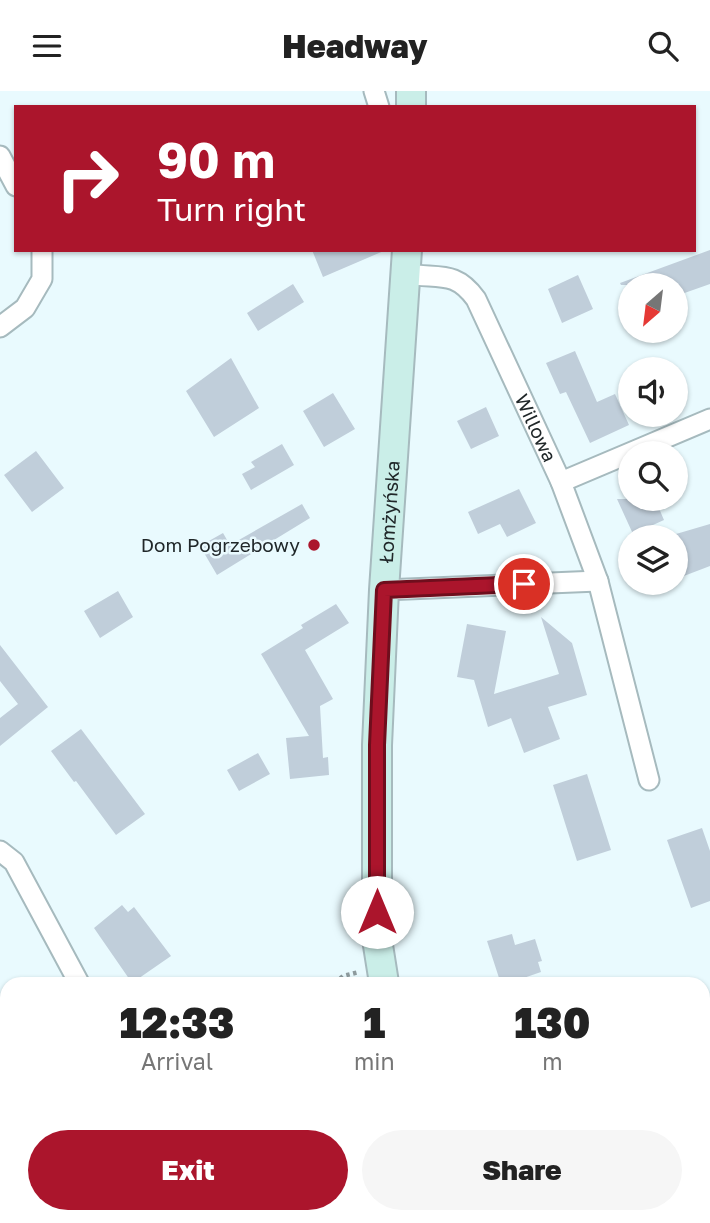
<!DOCTYPE html>
<html lang="en">
<head>
<meta charset="utf-8">
<style>
	:root { --surface:#fff; --page:#f6f6f6; --text:#222; --muted:#767676; --accent:#ab152c }
	body { margin:0; font-family:"Golos Text",sans-serif; background:var(--page); color:var(--text); height:100vh; display:flex; flex-direction:column; font-size:26px; white-space:nowrap }
	* { box-sizing:border-box; margin:0 }
	p { font-size:23px; color:var(--muted) }
	.icon { flex:none; width:38px; height:38px; fill:none; stroke:currentColor; stroke-width:2; stroke-linecap:round; stroke-linejoin:round }
	.map { position:relative; flex:1; overflow:hidden }
	.side { position:absolute; left:0px; top:886px; width:710px; height:247px; display:flex; flex-direction:column; background:var(--surface); border-radius:21px 21px 0 0; box-shadow:0 2px 5px #0004 }
	.side>* { flex:none }
	.guide { position:absolute; left:14px; top:14px; width:682px; height:147px; border-radius:0px; box-shadow:0 2px 5px #0004; background:#ab152c; color:#fff; overflow:hidden }
	.needle { width:46px; rotate:208deg }
	.buttons { position:absolute; left:618px; top:182px; display:grid; gap:14px }
	.buttons a { display:grid; place-items:center; width:70px; height:70px; border-radius:50%; background:var(--surface); box-shadow:0 2px 5px #0004; font-size:35px }
	.pin { position:absolute; display:grid; place-items:center; width:60px; height:60px; color:#fff; margin:-30px; border:4px solid #fff; border-radius:50%; box-shadow:0 2px 7px #0007 }
	.me { position:absolute; width:77px; margin:-38px; rotate:0deg; stroke-linejoin:round; filter:drop-shadow(0 0 5px #0008) }
	.turn { display:flex; align-items:center; gap:24px; height:147px; padding:0 28px; font-size:32px }
	.turn .icon { width:91px; height:91px; stroke-width:2.5 }
	.turn b { display:block; font-size:49px; line-height:60px }
	.eta { display:flex; justify-content:space-evenly; align-items:center; height:119px; text-align:center }
	.eta b { font-size:42px; font-weight:800; line-height:49px }
	.cta { display:flex; gap:14px; margin-top:auto; padding:14px 28px }
	.cta a { flex:1; height:80px; border-radius:42px; background:var(--accent); color:#fff; font-size:28px; font-weight:800; line-height:80px; text-align:center }
	.cta a+a { background:var(--page); color:var(--text) }
	header { display:flex; justify-content:space-between; align-items:center; height:91px; padding:0 28px; background:var(--surface); font-size:32px; font-weight:800 }
	.map>svg:first-child { display:block }
</style>
</head>
<body>
<header><svg class="icon" aria-label="menu" viewBox="0 0 24 24"><path d="M4 6h16M4 12h16M4 18h16"/></svg>Headway<svg class="icon" aria-label="search" viewBox="0 0 24 24"><circle cx="10" cy="10" r="6"/><path d="M15 15l6 6"/></svg></header>
<div class="map">
<svg width="710" height="1132" viewBox="0 0 710 1132">
	<rect width="100%" height="100%" fill="#e9fafe"/>
	<path fill="#b1ebb5" d="M710,973V1132H616V1125H704V979Z
		M367,1125H454L457,1132H358Z"/>
	<g fill="none" stroke-linecap="round" stroke-linejoin="round">
		<path stroke="#c6cbf9" stroke-width="42" d="M704,959L710,953
			M599,1132V1125"/>
	</g>
	<path fill="#c0ceda" d="M312,159H386L323,186Z
		M710,159V193L676,205V194H621L620,192Z
		M578,184L593,218L562,232L548,198Z
		M293,193L304,211L258,240L247,222Z
		M575,260L597,311L615,303L629,334L590,352L566,301L560,303L546,272Z
		M231,267L259,317L214,346L186,300Z
		M333,302L355,338L324,356L303,320Z
		M486,316L499,345L471,358L457,330Z
		M282,353L294,374L251,399L242,383L255,376L251,371Z
		M36,360L64,397L32,421L4,384Z
		M519,398L536,432L507,446L500,433L478,443L468,421Z
		M617,408H655L664,429L633,443Z
		M302,413L310,427L217,484L200,455L223,442L230,454Z
		M710,433V475L676,488V443Z
		M118,500L133,526L100,547L84,520Z
		M336,513L349,532L305,559L333,608L320,615L323,667L328,666L329,684L290,688L286,647L309,645L261,563L303,537L301,534Z
		M541,526L572,552L587,604L548,616L560,648L524,662L511,627L488,636L474,589L457,586L467,533L506,540L494,603L559,583Z
		M0,554L48,616L0,655V627L18,613L0,590Z
		M81,638L145,723L116,744L76,690L74,691L51,660Z
		M258,662L270,683L239,700L227,679Z
		M587,683L611,759L577,770L553,694Z
		M702,737L710,760V810L691,817L667,749Z
		M122,814L128,821L134,816L171,865L132,892L94,837Z
		M512,843L515,854L535,848L542,870L538,871L541,881L512,891L511,887L500,890L487,850Z"/>
	<g fill="none" stroke-linecap="round" stroke-linejoin="round">
		<defs>
			<g id="minor">
				<path d="M374,0L379,16"/>
				<path d="M0,65L16,95"/>
				<path id="s1" d="M407,183C439,188 455,179 476,208L561,391L598,490L649,689"/>
				<path d="M0,236L25,217L42,188V159"/>
				<path d="M561,391L710,328"/>
				<path d="M384,499L598,490"/>
				<path d="M0,760L14,771L79,892"/>
				<path d="M0,994L7,989"/>
			</g>
			<g id="secondary">
				<path d="M411,16V0"/>
				<path id="s2" d="M384,892L377,848V654L384,499L407,159"/>
				<path d="M480,1125L484,1132"/>
			</g>
		</defs>
		<use href="#minor" stroke="#a6babe" stroke-width="23"/>
		<use href="#secondary" stroke="#a6babe" stroke-width="32"/>
		<path stroke="#8d9a9d" stroke-width="4.5" stroke-dasharray="3.5 3.5" stroke-linecap="butt" d="M335,892L343,885L359,881"/>
		<use href="#minor" stroke="#fff" stroke-width="19"/>
		<use href="#secondary" stroke="#caeee8" stroke-width="28"/>
	</g>
	<g fill="none" stroke-linecap="round" stroke-linejoin="round">
		<defs>
			<path id="route" d="M377,821V654L384,499L524,493"/>
		</defs>
		<use href="#route" stroke="#6f0e1d" stroke-width="18"/>
		<use href="#route" stroke="#ab152c" stroke-width="12"/>
	</g>
	<circle fill="#ab152c" stroke="#e9fafe" stroke-width="2.5" cx="314" cy="454" r="7"/>
	<g text-anchor="middle" stroke-width="5" stroke-linejoin="round" paint-order="stroke">
		<g font-size="19" fill="#202729" stroke="#e9fafe">
			<text dy="7" stroke="none"><textPath href="#s1" startOffset="219">Willowa</textPath></text>
			<text dy="7" stroke="none"><textPath href="#s2" startOffset="472">Łomżyńska</textPath></text>
		</g>
		<g font-size="19" fill="#202729" stroke="#e9fafe" text-anchor="end">
			<text x="300" y="461">Dom Pogrzebowy</text>
		</g>
	</g>
</svg>
<div class="buttons">
<a><svg class="needle" viewBox="-14 -14 28 28"><path d="M0-13l5 13h-10z" fill="#e53935"/><path d="M0 13l5-13h-10z" fill="#767676"/></svg></a>
<a><svg class="icon" aria-label="sound" viewBox="0 0 24 24"><path d="M4 9h4l5-4v14l-5-4H4zM17 9q2 3 0 6"/></svg></a>
<a><svg class="icon" aria-label="search" viewBox="0 0 24 24"><circle cx="10" cy="10" r="6"/><path d="M15 15l6 6"/></svg></a>
<a><svg class="icon" aria-label="layers" viewBox="0 0 24 24"><path d="M12 4l9 5-9 5-9-5zM3 14l9 5 9-5"/></svg></a>
</div>
<div class="pin" style="left:524px;top:493px;background:#d93025"><svg class="icon" aria-label="arrive" viewBox="0 0 24 24"><path d="M6 21V4h12l-3 4 3 4H6"/></svg></div>
<svg class="me" style="left:377px;top:821px" viewBox="-20 -20 40 40"><circle r="19" fill="#fff"/><path d="M0-13L10 11 0 6-10 11z" fill="#ab152c"/></svg>
<div class="guide">
<div class="turn"><svg class="icon" aria-label="right" viewBox="0 0 24 24"><path d="M7 20v-9h11M14 6l5 5-5 5"/></svg><div><b>90 m</b>Turn right</div></div>
</div>
<section class="side">
<div class="eta">
<div><b>12:33</b><p>Arrival</p></div>
<div><b>1</b><p>min</p></div>
<div><b>130</b><p>m</p></div>
</div>
<div class="cta"><a>Exit</a><a>Share</a></div>
</section>
</div>
</body>
</html>
